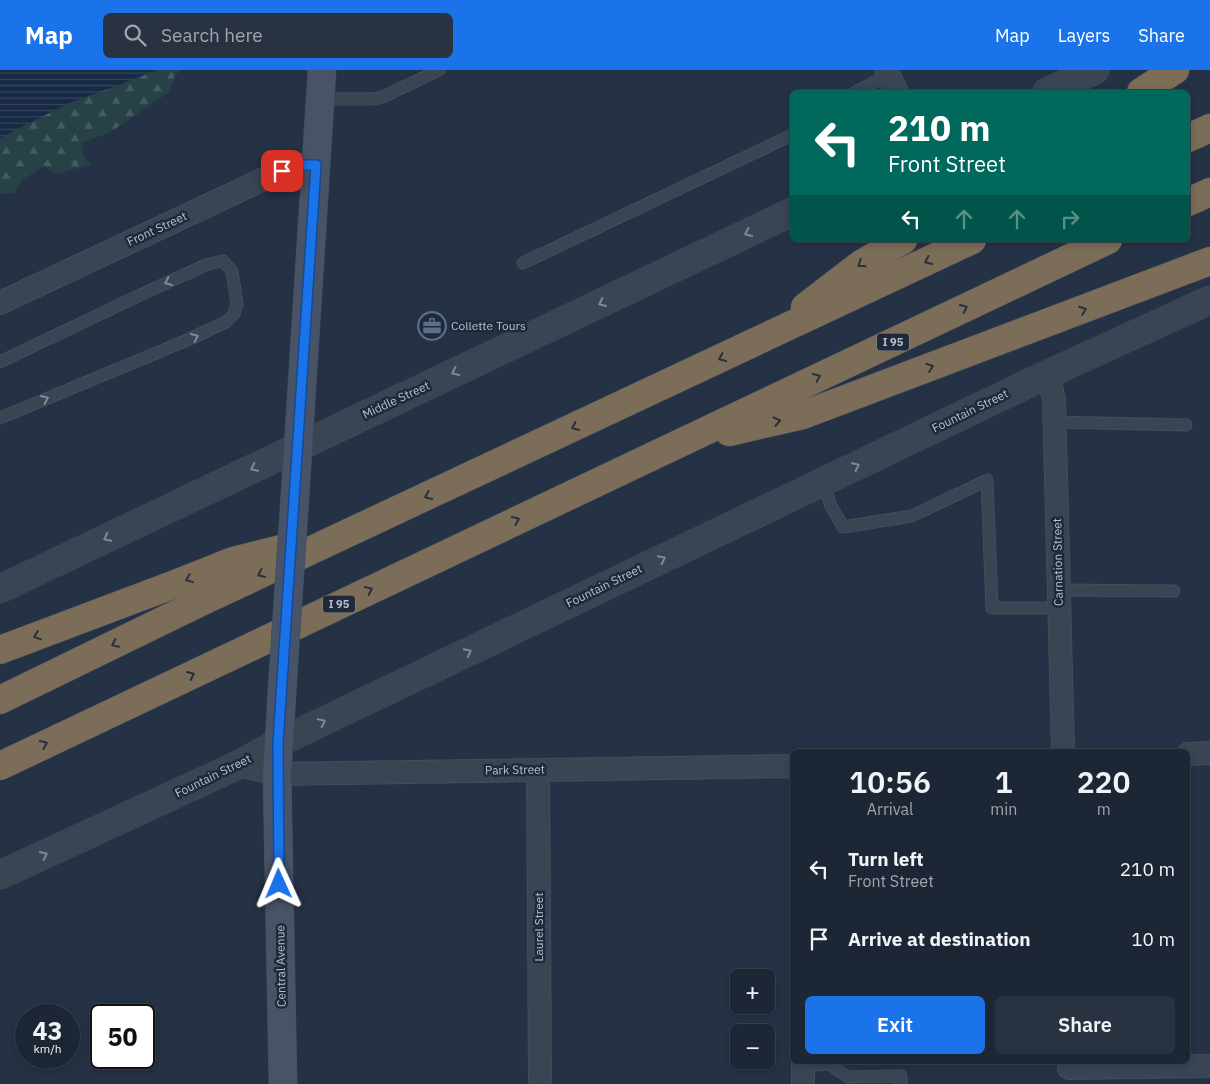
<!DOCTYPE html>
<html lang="en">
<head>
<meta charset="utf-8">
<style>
	:root { --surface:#1c2634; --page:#293240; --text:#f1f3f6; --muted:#a0a5ac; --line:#3a434f; --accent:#1a73e8 }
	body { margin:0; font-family:"IBM Plex Sans",sans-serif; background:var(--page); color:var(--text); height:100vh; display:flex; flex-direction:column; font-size:19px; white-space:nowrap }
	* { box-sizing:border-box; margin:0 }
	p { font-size:16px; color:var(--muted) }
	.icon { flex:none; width:28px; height:28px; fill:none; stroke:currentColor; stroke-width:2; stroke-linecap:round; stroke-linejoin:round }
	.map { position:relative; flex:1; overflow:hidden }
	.panel { position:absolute; left:790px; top:679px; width:400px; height:315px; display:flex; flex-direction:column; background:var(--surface); border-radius:8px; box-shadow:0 2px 8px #0003,0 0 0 1px var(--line) }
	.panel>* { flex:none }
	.banner { position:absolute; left:790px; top:20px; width:400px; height:152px; border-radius:8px; box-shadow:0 2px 8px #0003,0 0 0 1px var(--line); background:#00695c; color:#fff; overflow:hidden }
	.fabs { position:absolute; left:730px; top:899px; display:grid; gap:10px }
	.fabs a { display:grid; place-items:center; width:45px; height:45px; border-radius:8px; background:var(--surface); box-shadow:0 2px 8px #0003,0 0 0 1px var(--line); font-size:25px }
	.speed { position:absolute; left:15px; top:934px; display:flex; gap:10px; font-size:25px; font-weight:700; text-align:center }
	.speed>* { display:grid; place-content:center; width:65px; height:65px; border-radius:50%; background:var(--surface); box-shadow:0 2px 8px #0003,0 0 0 1px var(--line); line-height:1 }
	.speed small { font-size:12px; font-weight:400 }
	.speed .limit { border:2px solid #111; border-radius:8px; background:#fff; color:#111 }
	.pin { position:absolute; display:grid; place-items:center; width:42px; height:42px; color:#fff; margin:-21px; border-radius:10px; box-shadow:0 2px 8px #0006 }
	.me { position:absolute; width:55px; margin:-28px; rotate:359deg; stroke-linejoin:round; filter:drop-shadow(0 0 4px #0008) }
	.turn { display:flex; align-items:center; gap:18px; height:105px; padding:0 15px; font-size:22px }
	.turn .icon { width:65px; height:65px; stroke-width:2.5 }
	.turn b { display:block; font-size:35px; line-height:42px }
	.lanes { display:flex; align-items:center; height:48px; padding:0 15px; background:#0003; justify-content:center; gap:25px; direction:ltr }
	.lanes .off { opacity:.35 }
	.eta { display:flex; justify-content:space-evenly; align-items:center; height:85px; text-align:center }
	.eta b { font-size:30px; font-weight:600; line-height:35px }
	.action { display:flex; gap:10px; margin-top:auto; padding:10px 15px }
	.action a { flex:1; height:58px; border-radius:8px; background:var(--accent); color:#fff; font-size:20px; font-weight:600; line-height:58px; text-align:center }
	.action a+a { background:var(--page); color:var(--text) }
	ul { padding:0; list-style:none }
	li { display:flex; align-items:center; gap:15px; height:70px; padding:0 15px }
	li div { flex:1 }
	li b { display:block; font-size:19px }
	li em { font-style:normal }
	header { display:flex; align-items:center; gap:30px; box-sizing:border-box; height:70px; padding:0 25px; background:var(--accent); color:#fff }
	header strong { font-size:24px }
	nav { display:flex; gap:28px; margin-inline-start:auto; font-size:18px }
	.search { width:350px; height:45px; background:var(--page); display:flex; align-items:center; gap:12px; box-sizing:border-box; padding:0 18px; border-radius:8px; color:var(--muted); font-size:19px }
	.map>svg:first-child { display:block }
</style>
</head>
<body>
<header>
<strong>Map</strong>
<div class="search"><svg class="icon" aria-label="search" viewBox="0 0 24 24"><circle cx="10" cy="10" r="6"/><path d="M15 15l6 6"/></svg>Search here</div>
<nav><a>Map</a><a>Layers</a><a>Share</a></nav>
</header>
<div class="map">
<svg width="1210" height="1014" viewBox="0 0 1210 1014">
	<defs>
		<pattern id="forest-firs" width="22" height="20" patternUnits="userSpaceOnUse" patternTransform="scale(1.25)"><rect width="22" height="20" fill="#274246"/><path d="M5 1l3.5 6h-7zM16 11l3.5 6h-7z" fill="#445c60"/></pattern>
		<pattern id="water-rules" width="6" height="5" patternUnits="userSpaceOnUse" patternTransform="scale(1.25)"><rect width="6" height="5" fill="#172944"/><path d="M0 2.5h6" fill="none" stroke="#37465e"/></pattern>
	</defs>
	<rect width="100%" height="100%" fill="#253245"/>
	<path fill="url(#forest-firs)" d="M96,0H182L175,5L169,22L109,63L81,73L84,88L92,94L56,104L44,96L22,110L14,123L0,124V45Z"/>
	<path fill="url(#water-rules)" d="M0,0H158L67,34L0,68Z"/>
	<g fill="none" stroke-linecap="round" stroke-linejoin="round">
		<defs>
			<path id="service" d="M855,22L889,5
				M321,29H374L385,26L439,0
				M523,193L792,65
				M0,292L138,226L208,194L223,191L232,201L237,234L234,244L226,252L185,271L0,348
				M1055,352L1186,355
				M823,411L830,434L843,457L912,446L987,410L992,538H1059
				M1059,520L1174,521
				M803,996L829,994L848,1007L901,1006V1014"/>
			<path id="minor" d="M886,0L897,22
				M0,233L281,101L302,95H316
				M1048,304L1054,330L1063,681
				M1188,684L1210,683
				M238,695L277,704L792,696
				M538,700L540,1014
				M803,991V1014
				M1069,998L1210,996"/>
			<path id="tertiary" d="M1047,22L1095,0
				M0,519L792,142
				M0,805L238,695L278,673L1048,304L1210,230"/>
			<path id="secondary" d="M295,426L322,0
				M283,1014L277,704L283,606"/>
			<path id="motorway" d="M1141,22L1175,0
				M1188,68L1210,58
				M1188,132L1210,122
				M805,237L861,194L903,170
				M729,362L803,345L1210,191
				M0,580L175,514L233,491L293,476
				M0,630L201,532L972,170
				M0,696L1108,170"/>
		</defs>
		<use href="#service" stroke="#444d5d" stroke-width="13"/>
		<use href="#minor" stroke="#444d5d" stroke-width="24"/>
		<use href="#tertiary" stroke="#444d5d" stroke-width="29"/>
		<use href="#secondary" stroke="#444d5d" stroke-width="29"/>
		<use href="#motorway" stroke="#454f5f" stroke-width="29"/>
		<use href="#service" stroke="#3a4554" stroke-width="11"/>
		<use href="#minor" stroke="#3a4554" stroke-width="22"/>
		<use href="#tertiary" stroke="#3a4554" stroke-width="28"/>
		<use href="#secondary" stroke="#485367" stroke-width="28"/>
		<use href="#motorway" stroke="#7b6d57" stroke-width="28"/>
		<defs>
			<path id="secondary-bridge" d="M283,606L295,426"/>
		</defs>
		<use href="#secondary-bridge" stroke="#444d5d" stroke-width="29" stroke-linecap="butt"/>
		<use href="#secondary-bridge" stroke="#485367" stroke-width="28"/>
	</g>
	<defs><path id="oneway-chevron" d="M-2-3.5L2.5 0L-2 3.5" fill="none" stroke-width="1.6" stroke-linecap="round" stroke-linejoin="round" transform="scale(1.25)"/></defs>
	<g stroke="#7f8997">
		<use href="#oneway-chevron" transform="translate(748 163) rotate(155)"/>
		<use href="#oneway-chevron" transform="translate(168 212) rotate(156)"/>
		<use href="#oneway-chevron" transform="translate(602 233) rotate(155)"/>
		<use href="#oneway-chevron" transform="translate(195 267) rotate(-25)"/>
		<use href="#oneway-chevron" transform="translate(455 302) rotate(155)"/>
		<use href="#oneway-chevron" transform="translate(45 329) rotate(-23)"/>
		<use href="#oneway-chevron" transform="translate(856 396) rotate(-26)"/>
		<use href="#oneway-chevron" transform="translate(254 398) rotate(154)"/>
		<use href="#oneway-chevron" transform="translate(107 468) rotate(154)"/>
		<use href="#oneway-chevron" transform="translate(662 489) rotate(-26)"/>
		<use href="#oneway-chevron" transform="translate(468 582) rotate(-26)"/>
		<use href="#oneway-chevron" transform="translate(322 652) rotate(-26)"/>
		<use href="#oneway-chevron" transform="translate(44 785) rotate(-25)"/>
	</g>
	<g stroke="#28303d">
		<use href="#oneway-chevron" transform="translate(928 191) rotate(155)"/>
		<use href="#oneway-chevron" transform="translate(861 194) rotate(146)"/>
		<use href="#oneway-chevron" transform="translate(964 238) rotate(-25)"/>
		<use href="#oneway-chevron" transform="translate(1083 240) rotate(-20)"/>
		<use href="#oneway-chevron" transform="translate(722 288) rotate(155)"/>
		<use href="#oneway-chevron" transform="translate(930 297) rotate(-20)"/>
		<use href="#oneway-chevron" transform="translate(817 307) rotate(-25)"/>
		<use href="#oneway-chevron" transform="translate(777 351) rotate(-13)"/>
		<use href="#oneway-chevron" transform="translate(575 357) rotate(155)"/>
		<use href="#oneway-chevron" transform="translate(428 426) rotate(155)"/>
		<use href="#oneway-chevron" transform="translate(516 450) rotate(-25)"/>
		<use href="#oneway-chevron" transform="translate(261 504) rotate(155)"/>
		<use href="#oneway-chevron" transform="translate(189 509) rotate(158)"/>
		<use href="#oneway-chevron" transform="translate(369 520) rotate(-25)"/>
		<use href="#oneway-chevron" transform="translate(37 566) rotate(159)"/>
		<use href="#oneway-chevron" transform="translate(115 574) rotate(154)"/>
		<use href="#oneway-chevron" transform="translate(191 605) rotate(-25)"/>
		<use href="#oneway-chevron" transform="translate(44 674) rotate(-25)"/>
	</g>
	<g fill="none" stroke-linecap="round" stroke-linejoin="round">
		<defs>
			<path id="route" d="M279,814L278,673L316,95H302L282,101"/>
		</defs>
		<use href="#route" stroke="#114b97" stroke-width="12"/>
		<use href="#route" stroke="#1a73e8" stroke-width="9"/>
	</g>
	<defs>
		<symbol id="office-ring" viewBox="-11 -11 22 22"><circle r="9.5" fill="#1f293a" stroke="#5c6f8a" stroke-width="1.5"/><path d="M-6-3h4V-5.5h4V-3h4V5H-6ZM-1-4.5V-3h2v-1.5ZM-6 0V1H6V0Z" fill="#5c6f8a"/></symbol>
	</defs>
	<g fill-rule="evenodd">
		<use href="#office-ring" x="416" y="240" width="32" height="32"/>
	</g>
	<g text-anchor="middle" stroke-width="5" stroke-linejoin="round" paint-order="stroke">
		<g fill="#1f293a" stroke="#8a93a2" stroke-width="1">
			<rect x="877" y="263.5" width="32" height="17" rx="4"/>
			<rect x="323" y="525.5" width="32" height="17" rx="4"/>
		</g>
		<g font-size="11" font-weight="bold" fill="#b8c0ce">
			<text x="893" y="276">I 95</text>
			<text x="339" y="538">I 95</text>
		</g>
		<g font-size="12" fill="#b8c0ce" stroke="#1f293a">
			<text transform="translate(157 159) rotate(-25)" y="4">Front Street</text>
			<text transform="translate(396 330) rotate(-25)" y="4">Middle Street</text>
			<text transform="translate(970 341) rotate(-26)" y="4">Fountain Street</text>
			<text transform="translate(1058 492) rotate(-91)" y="4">Carnation Street</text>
			<text transform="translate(604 516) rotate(-26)" y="4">Fountain Street</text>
			<text transform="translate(515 700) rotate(-1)" y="4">Park Street</text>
			<text transform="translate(213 706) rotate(-26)" y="4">Fountain Street</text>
			<text transform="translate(539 857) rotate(-90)" y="4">Laurel Street</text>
			<text transform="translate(281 896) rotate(-91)" y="4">Central Avenue</text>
		</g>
		<g font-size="12" fill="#b8c0ce" stroke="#1f293a" text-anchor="start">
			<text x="451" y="260">Collette Tours</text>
		</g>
	</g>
</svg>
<div class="fabs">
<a>+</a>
<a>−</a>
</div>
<div class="speed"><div>43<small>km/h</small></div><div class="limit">50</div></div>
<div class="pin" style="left:282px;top:101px;background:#d93025"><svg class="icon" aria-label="arrive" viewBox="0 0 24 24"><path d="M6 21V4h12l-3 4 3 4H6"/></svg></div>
<svg class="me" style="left:279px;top:814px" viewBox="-20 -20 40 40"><path d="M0-17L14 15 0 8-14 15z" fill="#1a73e8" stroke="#fff" stroke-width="4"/></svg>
<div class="banner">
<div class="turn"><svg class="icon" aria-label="left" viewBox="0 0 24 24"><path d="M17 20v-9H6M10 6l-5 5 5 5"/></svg><div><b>210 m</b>Front Street</div></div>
<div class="lanes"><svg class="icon" aria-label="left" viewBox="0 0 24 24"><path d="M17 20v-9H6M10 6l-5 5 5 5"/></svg><svg class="icon off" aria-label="ahead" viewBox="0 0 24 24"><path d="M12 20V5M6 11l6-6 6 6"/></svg><svg class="icon off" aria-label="ahead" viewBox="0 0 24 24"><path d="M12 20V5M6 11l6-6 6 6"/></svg><svg class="icon off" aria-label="right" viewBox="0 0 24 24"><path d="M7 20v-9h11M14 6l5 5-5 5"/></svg></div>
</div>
<section class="panel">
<div class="eta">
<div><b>10:56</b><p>Arrival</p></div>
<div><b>1</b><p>min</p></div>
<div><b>220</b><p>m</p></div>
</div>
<ul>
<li><svg class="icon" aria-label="left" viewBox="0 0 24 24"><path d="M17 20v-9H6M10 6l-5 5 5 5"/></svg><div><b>Turn left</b><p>Front Street</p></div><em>210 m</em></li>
<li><svg class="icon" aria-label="arrive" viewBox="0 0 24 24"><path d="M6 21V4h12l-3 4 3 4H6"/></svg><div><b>Arrive at destination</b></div><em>10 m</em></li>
</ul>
<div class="action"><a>Exit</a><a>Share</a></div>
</section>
</div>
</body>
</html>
